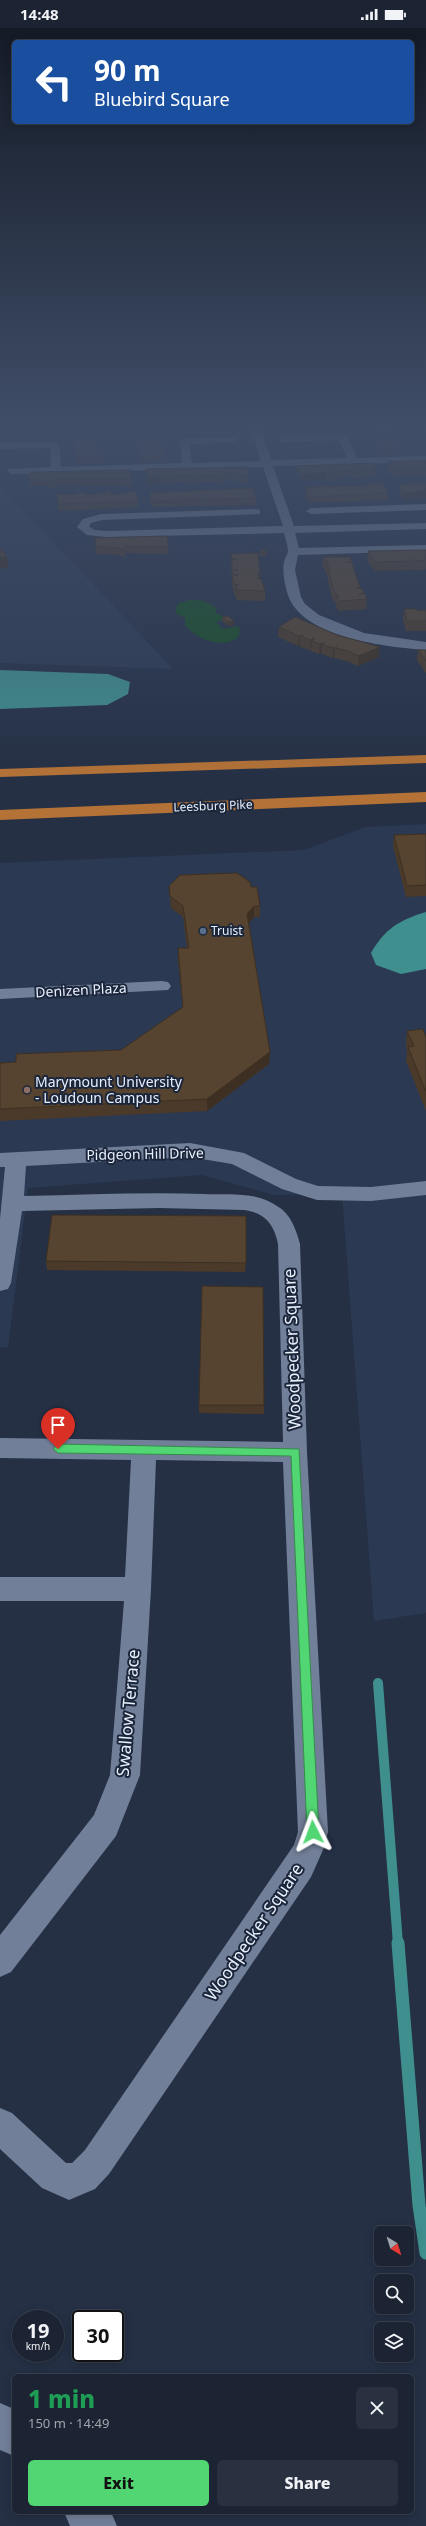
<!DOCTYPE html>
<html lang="en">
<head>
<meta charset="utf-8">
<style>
	:root { --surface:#1c2434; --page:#293040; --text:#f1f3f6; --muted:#a0a4ac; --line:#3a414f; --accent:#52d673 }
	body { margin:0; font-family:"Noto Sans",sans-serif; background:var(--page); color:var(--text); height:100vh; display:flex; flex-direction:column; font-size:15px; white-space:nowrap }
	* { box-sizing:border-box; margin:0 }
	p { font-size:13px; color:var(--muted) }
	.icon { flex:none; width:22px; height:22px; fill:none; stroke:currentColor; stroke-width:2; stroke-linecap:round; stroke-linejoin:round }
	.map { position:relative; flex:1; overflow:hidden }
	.side { position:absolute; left:12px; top:2346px; width:402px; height:140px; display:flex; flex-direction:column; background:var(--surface); border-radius:6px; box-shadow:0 2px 10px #0003,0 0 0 1px var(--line) }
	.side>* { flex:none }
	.guide { position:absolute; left:12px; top:12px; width:402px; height:84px; border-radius:6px; box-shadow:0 2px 10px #0003,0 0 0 1px var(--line); background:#1a4fa0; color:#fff; overflow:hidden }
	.needle { width:26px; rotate:142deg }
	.buttons { position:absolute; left:374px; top:2198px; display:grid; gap:8px }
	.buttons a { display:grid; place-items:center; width:40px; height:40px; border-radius:6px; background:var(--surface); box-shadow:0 2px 10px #0003,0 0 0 1px var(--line); font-size:20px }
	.speed { position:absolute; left:12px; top:2282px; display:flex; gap:8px; font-size:20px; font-weight:700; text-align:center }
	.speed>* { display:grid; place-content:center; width:52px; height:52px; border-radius:50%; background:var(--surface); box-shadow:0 2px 10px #0003,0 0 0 1px var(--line); line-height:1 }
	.speed small { font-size:10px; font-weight:400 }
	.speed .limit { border:2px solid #111; border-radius:6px; background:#fff; color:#111 }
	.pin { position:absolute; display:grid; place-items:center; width:34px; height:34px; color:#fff; margin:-41px -17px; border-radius:50% 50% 50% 0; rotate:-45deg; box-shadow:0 0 4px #0007 }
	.pin .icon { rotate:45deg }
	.me { position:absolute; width:44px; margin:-22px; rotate:357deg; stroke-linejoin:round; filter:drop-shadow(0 0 3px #0008) }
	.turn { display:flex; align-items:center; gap:14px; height:84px; padding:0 16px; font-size:18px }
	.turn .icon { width:52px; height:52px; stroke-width:2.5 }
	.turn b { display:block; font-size:28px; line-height:34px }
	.round { display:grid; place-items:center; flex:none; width:42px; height:42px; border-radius:6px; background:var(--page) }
	.overview { display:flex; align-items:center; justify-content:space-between; height:68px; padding:0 16px }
	h1 { font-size:24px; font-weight:800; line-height:30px; color:#1e9e55 }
	.action { display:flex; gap:8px; margin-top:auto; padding:8px 16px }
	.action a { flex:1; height:46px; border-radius:6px; background:var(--accent); color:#111; font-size:16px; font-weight:800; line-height:46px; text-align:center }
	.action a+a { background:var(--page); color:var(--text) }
	.status { display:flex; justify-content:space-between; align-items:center; height:28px; padding:0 20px; background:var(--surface); direction:ltr }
	.status svg { height:11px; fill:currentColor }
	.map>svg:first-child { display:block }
</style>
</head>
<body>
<div class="status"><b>14:48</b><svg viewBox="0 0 49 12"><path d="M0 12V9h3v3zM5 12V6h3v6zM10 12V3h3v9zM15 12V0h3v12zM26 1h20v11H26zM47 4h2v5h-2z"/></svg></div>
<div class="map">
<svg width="426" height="2498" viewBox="0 0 426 2498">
	<rect width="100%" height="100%" fill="#253045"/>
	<path fill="#2b3953" d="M0,458L72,534L173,641L0,635Z
		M426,796V1585L374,1593L342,1166L274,1167L202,1147L28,1160L8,1319H0V835L304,822L365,799Z"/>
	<path fill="#154e22" d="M190,572C201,572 209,573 217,581L215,585L231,591L216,594L223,601L238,598L240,602L238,609C222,622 196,611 185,597V590L177,586L175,581L179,575Z"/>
	<path fill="#3f8f8f" d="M0,642L108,646L130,654L128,666L107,677L0,681Z
		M426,884V941L401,946L376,937L371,925C385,901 399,892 426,884Z"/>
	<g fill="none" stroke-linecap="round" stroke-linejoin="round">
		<path stroke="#3f8f8f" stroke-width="10" d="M378,1655L398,1916"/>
		<path stroke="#3f8f8f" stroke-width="13" d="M398,1915L419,2177L426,2225"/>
		<path fill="#727f98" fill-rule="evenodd" d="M251,402H261L271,432L347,430L339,412L282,414L277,411L282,408L343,406L348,409L357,430L426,428V434L273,438L294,498L426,495V501L295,505L299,520L426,517V523L298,527L295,542L301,569L305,576L319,587L364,605L426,614V622C388,619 302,610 288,567C285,557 282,544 284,534C285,530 288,526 288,523C288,517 285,510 284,505L107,509L87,507L77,499L83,491L101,486L256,481L260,482V486L102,492L91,495L89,498L94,502L107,503L283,498L263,439L12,446L7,443L8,441L51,439L50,420L0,421V415H59L61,439L182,435L180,411L235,409L238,410V414L189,416L192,435L261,433Z
			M426,476V482L311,486L306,483L311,480Z
			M162,953L168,954L171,958L168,962L0,971V961Z
			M190,1115L244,1125L296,1151L318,1158L371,1159L426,1153V1167L371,1173L317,1172L282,1161L232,1136L190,1129L26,1138L24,1168C84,1167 143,1164 203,1166C228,1167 256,1163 277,1178C291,1186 296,1202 300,1216L307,1424L328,1804L323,1822L311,1849L109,2146L95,2161L69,2172L42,2160L0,2121V2080L12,2085L66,2135H72L85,2122L294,1817L298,1804L283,1434L156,1432L151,1561L140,1747L116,1808L11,1944L0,1949V1907L94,1787L110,1747L124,1573H0V1549H125L131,1432L0,1430V1410L283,1414L278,1216C274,1196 265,1185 244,1182L159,1180L22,1183L11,1255L8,1261L0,1263V1191L5,1139H0V1125Z"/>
		<path fill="#727f98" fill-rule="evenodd" d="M0,2375L14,2381V2428L0,2422Z
			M64,2484H111L117,2498H70Z"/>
		<path fill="#b47236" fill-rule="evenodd" d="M426,727V735L0,749V741Z
			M426,764V774L0,792V782Z"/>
	</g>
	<path fill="#4b3a29" d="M0,402H79V407L0,408Z
		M157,402H229L157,404Z
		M369,402H395L394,407L398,418L404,420V426L379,427L377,419L373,415V413L369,407Z
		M421,402H426V409H425L426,405Z
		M136,407L162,411V414L164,418L165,433L140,434L139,425H141L139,415H137Z
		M74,413L102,416L98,418L99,424L104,428V435L78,436V431H76Z
		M426,432V448L417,447L391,448L387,441L388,434Z
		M297,438L376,442V449H363V452L350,449L333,451V453H327L326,450L301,453L297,444Z
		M247,439L249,448V455L235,453H224V456H218L217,454H199V457L186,454H175V457L161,455L148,457L147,448L146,441Z
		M30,444L132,451V458L57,457V460H51V458H30Z
		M426,454V470L403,472L399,464V457Z
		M363,457L388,465L387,472L309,475L305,465V459L363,458Z
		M150,465L256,470V477L151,479Z
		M97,466H111L138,473V479L58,483V476L71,467Z
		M95,510L168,519L169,526L125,525L126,529L112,526H96Z
		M266,522V528H260V524Z
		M426,522V542L425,540L424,542H415L414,541L413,542L375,543L367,533L368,523Z
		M231,526L260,549L265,563V573L236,572V567L234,566L232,556Z
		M323,529L352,534V535L360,560L367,571L366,581L338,583L336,579L337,576L332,571L326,544L322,538Z
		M404,581L418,583L426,582V603H406L403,591Z
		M222,589L234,593V597L228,598L222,593Z
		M279,599L379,629L358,638L347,633L334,630V629L332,630L322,626V625L319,626L311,623V621L310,622L300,619V618H298L278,609Z
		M418,622H426V645L417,632Z
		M426,806V868L406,869L393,818L394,807Z
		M169,858L251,859L260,878V889H254L249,895L270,1024L269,1036L207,1083L0,1093V1035L16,1034L121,1022L183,980L178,932V920H187L183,889L171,880Z
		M407,1003L426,1010V1083L406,1033L407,1021L406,1016Z
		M46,1233L246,1235L245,1244L47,1242Z
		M199,1377H264V1386L199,1385Z"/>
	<path fill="#3d3022" d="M102,410V416L96,419V412Z
		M326,444V450L301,453V447Z
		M161,448V455L148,457V450Z
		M426,463V470L403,472L404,465Z
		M7,528L8,540L0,541V530Z
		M234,593V597L228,598V594Z
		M303,607L300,608V618H298L299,608Z
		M314,610L313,613H312L311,621L310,622V612Z
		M325,614L322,616V625L319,626L320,616Z
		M337,619L335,620L334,629L332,630L333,620Z
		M380,619L379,629L358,638V628Z
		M254,878V889L247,897V886Z
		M270,1024L269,1036L207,1083V1071Z"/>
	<path fill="#574430" stroke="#3d3022" d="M371,402H390L394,404L398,418L404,420L379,421L377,412L373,408H375Z
		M161,406L162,411H160L161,414H163L164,418H161L165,427L139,428V425H143L139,411H142L141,409H136V407Z
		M101,408L102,410L96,412L98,420L96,422L104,428L78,429L77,425H75L77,417H75L74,413H77V409Z
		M426,432V442L418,440L392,442L388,434Z
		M372,435L376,442H362L364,445L350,443L332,444L333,446H327L326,444L301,447L297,438Z
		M247,439L249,448L235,446H224V449H218L217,447H198L199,450L186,447L174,448L175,451L161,448L148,450L146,441Z
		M131,442L132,451H56V453L50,454V452H30V444Z
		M426,454V463L404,465L399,457Z
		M383,455L388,465L309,469L305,459L364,458L363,457Z
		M253,460L256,470L151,473L150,465Z
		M111,463V466H122L136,463L138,473L58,476L57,466L71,467L84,464L85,467L97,466Z
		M167,508L168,519L125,518V522L112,519H96L95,510Z
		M0,521L7,528L0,530Z
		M261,522H266V524H260Z
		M426,522V532L416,533L413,531L414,533L375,534L368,523Z
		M258,525L260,545L257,546L260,549L257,550L261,551L265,563L236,562V557H239L234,556L232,547H238L232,546V543L238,542H232V532L237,531H232L231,526Z
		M323,529H350L352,534H347L352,535L360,560H356L362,561L364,565L359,566H365L367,571L339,573L337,569H339L333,561L327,534Z
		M404,581H417L418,583L426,582V593H407Z
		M228,588L234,593L228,594L222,589Z
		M295,589L337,607L380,619L358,628L348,623L335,620L337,619L333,620L322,616L325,614L320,616L312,613L315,611L314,610L310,612L300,608L303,607L299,608L279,599Z
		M418,622H426V633Z
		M426,806V857L407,858L394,807Z
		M237,845L250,854L251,859H257L260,878H254L247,886L270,1024L207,1071L0,1081V1035L16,1034V1026L121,1022L183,979L178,920H189L183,878L170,868L169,858L180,847Z
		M423,1001L426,1010V1064L408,1019L414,1018L407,1003Z
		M52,1187L246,1188V1235L46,1233Z
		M202,1258L263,1259L264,1377H199Z"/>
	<linearGradient id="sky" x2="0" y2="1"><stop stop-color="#141a26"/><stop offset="0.53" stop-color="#404e68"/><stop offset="1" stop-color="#404e68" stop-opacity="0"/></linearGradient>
	<rect width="426" height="752" fill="url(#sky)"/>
	<path fill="#52d673" stroke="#358b4b" d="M58,1416L299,1421L319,1804L317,1808L313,1810L309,1808L307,1804L291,1428L58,1425L53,1421Z"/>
	<circle fill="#5c6f8a" stroke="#1b263b" stroke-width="1.5" cx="203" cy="903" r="4"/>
	<circle fill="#8d6e63" stroke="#1b263b" stroke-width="1.5" cx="27" cy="1062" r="4"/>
	<g text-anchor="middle" stroke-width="4" stroke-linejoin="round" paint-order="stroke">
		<g font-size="12" fill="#e8effd" stroke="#1b263b">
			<text transform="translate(213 778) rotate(-2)" y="4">Leesburg Pike</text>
		</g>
		<g font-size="12" fill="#e8effd" stroke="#1b263b" text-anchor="start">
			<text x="211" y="907">Truist</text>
		</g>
		<g font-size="14" fill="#e8effd" stroke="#1b263b">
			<text transform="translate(81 962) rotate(-3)" y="5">Denizen Plaza</text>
			<text transform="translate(145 1126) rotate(-1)" y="5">Pidgeon Hill Drive</text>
		</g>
		<g font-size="14" fill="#e8effd" stroke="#1b263b" text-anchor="start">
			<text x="35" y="1059">Marymount University<tspan x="35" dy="16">- Loudoun Campus</tspan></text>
		</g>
		<g font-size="17" fill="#e8effd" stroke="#1b263b">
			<text transform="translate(292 1321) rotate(-92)" y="6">Woodpecker Square</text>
			<text transform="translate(128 1685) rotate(-85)" y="6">Swallow Terrace</text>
			<text transform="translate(254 1904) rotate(-56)" y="6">Woodpecker Square</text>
		</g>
	</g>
</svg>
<div class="buttons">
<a><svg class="needle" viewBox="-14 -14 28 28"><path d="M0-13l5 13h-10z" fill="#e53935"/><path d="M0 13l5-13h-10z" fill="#a0a4ac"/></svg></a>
<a><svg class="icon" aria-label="search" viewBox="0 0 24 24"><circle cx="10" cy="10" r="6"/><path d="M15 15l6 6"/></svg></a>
<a><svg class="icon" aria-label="layers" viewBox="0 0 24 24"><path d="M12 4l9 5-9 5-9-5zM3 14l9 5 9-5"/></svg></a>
</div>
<div class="speed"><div>19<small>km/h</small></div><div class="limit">30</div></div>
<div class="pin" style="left:58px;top:1421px;background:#d93025"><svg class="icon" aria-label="arrive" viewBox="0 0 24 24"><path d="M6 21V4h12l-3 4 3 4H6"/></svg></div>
<svg class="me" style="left:313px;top:1804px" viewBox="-20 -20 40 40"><path d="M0-17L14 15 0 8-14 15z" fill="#52d673" stroke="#fff" stroke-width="4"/></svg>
<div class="guide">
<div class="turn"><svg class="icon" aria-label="left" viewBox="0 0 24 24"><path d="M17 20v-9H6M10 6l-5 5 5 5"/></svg><div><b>90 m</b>Bluebird Square</div></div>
</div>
<section class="side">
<div class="overview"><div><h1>1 min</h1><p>150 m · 14:49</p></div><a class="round"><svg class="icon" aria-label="close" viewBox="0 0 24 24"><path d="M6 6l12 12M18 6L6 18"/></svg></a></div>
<div class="action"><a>Exit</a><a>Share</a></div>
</section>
</div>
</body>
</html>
